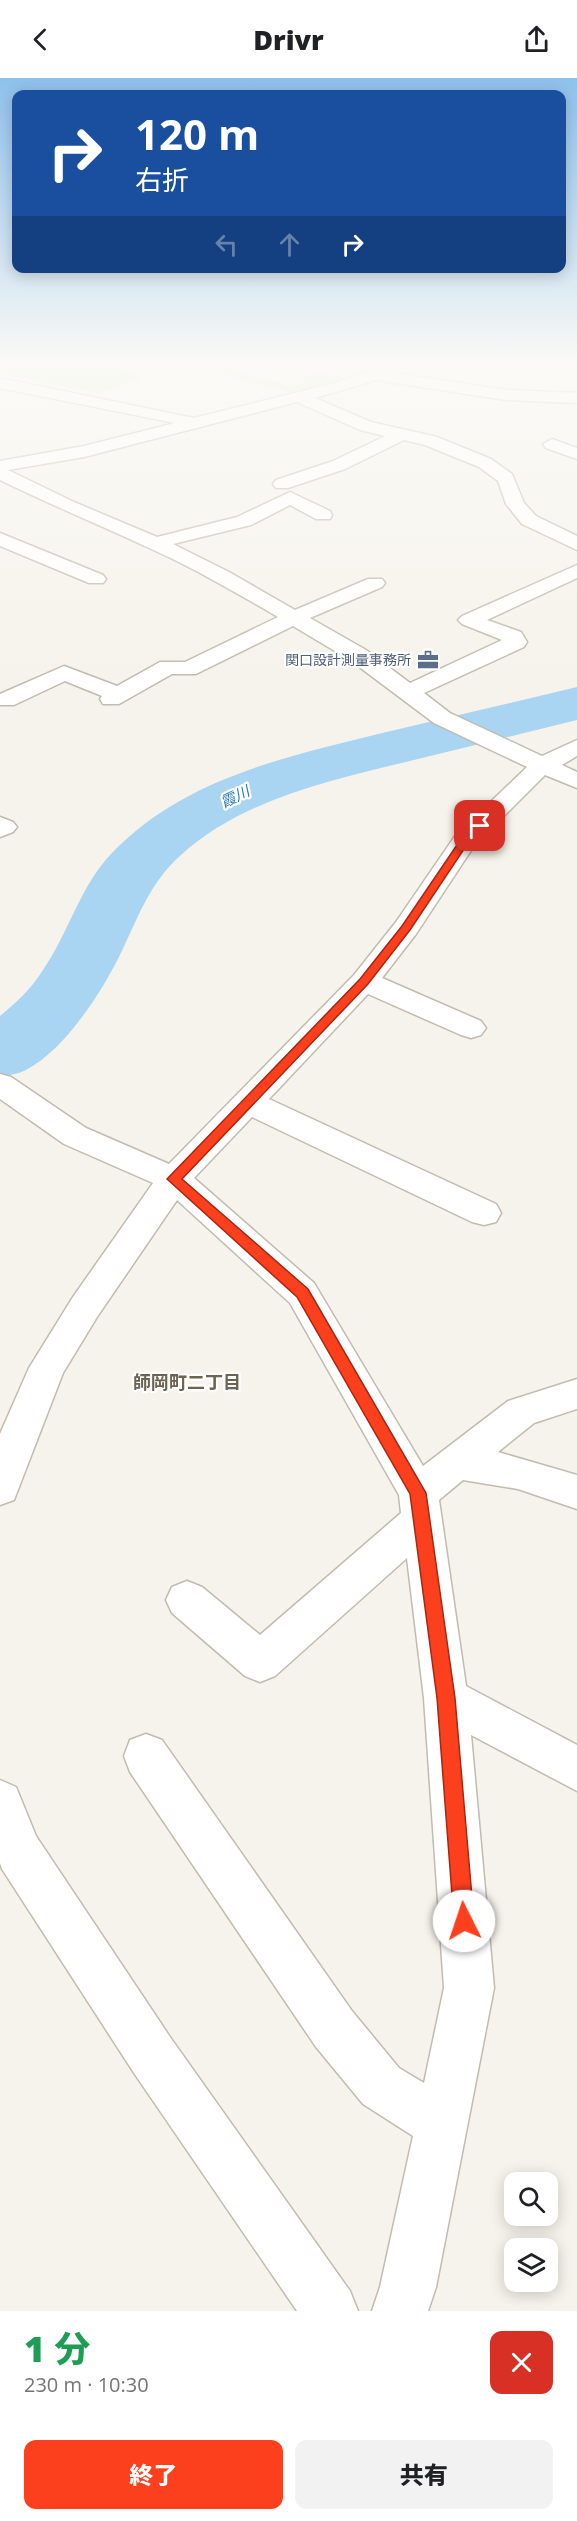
<!DOCTYPE html>
<html lang="ja">
<head>
<meta charset="utf-8">
<style>
	:root { --surface:#fff; --page:#f2f2f2; --text:#202124; --muted:#757577; --accent:#fc3f1d }
	body { margin:0; font-family:"Open Sans","Noto Sans JP",sans-serif; background:var(--page); color:var(--text); height:100vh; display:flex; flex-direction:column; font-size:22px; white-space:nowrap }
	* { box-sizing:border-box; margin:0 }
	p { font-size:20px; color:var(--muted) }
	.icon { flex:none; width:33px; height:33px; fill:none; stroke:currentColor; stroke-width:2; stroke-linecap:round; stroke-linejoin:round }
	.map { position:relative; height:2233px; overflow:hidden }
	.panel { display:flex; flex-direction:column; background:var(--surface); flex:1 }
	.panel>* { flex:none }
	.banner { position:absolute; left:12px; top:12px; width:554px; height:183px; border-radius:12px; box-shadow:0 3px 15px #0003; background:#1a4fa0; color:#fff; overflow:hidden }
	.controls { position:absolute; left:504px; top:2094px; display:grid; gap:12px }
	.controls a { display:grid; place-items:center; width:54px; height:54px; border-radius:12px; background:var(--surface); box-shadow:0 3px 15px #0003; font-size:30px }
	.pin { position:absolute; display:grid; place-items:center; width:51px; height:51px; color:#fff; margin:-26px; border-radius:12px; box-shadow:0 3px 9px #0006 }
	.me { position:absolute; width:66px; margin:-33px; rotate:356deg; stroke-linejoin:round; filter:drop-shadow(0 0 4px #0008) }
	.turn { display:flex; align-items:center; gap:21px; height:126px; padding:0 24px; font-size:27px }
	.turn .icon { width:78px; height:78px; stroke-width:2.5 }
	.turn b { display:block; font-size:42px; line-height:51px }
	.lanes { display:flex; align-items:center; height:57px; padding:0 24px; background:#0003; justify-content:center; gap:30px; direction:ltr }
	.lanes .off { opacity:.35 }
	.round { display:grid; place-items:center; flex:none; width:63px; height:63px; border-radius:12px; background:var(--page) }
	.head { display:flex; align-items:center; justify-content:space-between; height:102px; padding:0 24px }
	h1 { font-size:36px; font-weight:800; line-height:45px; color:#1e9e55 }
	.action { display:flex; gap:12px; margin-top:auto; padding:12px 24px }
	.action a { flex:1; height:69px; border-radius:12px; background:var(--accent); color:#fff; font-size:24px; font-weight:800; line-height:69px; text-align:center }
	.action a+a { background:var(--page); color:var(--text) }
	header { display:flex; justify-content:space-between; align-items:center; height:78px; padding:0 24px; background:var(--surface); font-size:27px; font-weight:800 }
	.map>svg:first-child { display:block }
</style>
</head>
<body>
<header><svg class="icon" aria-label="back" viewBox="0 0 24 24"><path d="M15 5l-7 7 7 7"/></svg>Drivr<svg class="icon" aria-label="share" viewBox="0 0 24 24"><path d="M12 15V3M7 8l5-5 5 5M5 13v7h14v-7"/></svg></header>
<div class="map">
<svg width="577" height="2233" viewBox="0 0 577 2233">
	<rect width="100%" height="100%" fill="#f6f3ec"/>
	<path fill="#d2eab5" d="M2,284H114L140,300L99,315L0,296V285Z
		M190,284H221L219,288L292,309L303,305L304,299L321,294L347,301L292,315L205,292L185,295L178,293L181,287Z"/>
	<g fill="none" stroke-linecap="round" stroke-linejoin="round">
		<path fill="#a9d4f2" fill-rule="evenodd" d="M577,609V642C524,655 471,668 418,681C337,701 245,719 181,777C148,806 137,843 118,881C99,918 64,972 26,992C19,996 8,997 0,999V938C16,925 32,910 43,892C69,854 80,808 112,775C183,701 282,680 378,656C444,640 511,625 577,609Z"/>
		<defs>
			<path id="minor" d="M395,284H416L395,295L506,312L577,315V325L506,322L376,302L315,320L371,344L437,359L491,381L512,396L524,425L536,438L577,458V472L522,446L506,426L498,403L479,389L425,367L404,362L345,391L288,410H276L273,406L276,402L333,383L385,358L360,352L297,324L84,379L8,392L74,424L157,459L237,439L290,414L330,433L332,437L330,441H316L290,427L251,447L173,466L229,494L295,532L368,501H382L385,505L382,509L310,540L366,572L410,605L502,562L462,546L458,542L462,538L577,487V500L487,542L521,554L527,564L524,569L424,615L450,635L542,678L577,662V678L562,687L577,694V710L545,697L474,768L416,856L382,900L481,943L486,950L481,957L471,960L461,957L368,916L269,1021L496,1126L501,1135L496,1144L484,1147L472,1144L252,1039L194,1100L314,1205L423,1388L508,1323L577,1301V1331L534,1345L498,1374L577,1397V1431L518,1411L463,1402L439,1422L466,1608L577,1667V1713L471,1657L494,1910L436,2209L428,2233H372L380,2209L413,2058L363,2026L316,1969L130,1694L124,1678L130,1662L146,1656L162,1662L352,1933L399,1990L424,2005L444,1910L424,1620L407,1480L275,1598L260,1604L245,1598L172,1535L166,1522L172,1509L187,1503L202,1509L260,1557L401,1435L399,1417L290,1225L177,1122L97,1239L63,1295L14,1422L0,1427V1356L29,1290L73,1219L153,1105L64,1066L0,1021V996L11,999L86,1050L169,1086L354,897L396,844L455,758L527,689L434,645L350,582L293,548L196,596H172L119,626H103L100,621L102,618L65,603L14,627H0V616L64,588L117,608L160,584H185L278,539C235,514 192,489 147,469C98,446 49,426 0,402V383L84,368L175,345L0,310V300L194,340L335,305Z
				M552,361L577,370V381L546,370L543,366Z
				M0,455L103,497L106,501L103,505H89L0,468Z
				M0,739L13,744L17,749L13,754L0,759Z
				M0,1702L16,1709L36,1758L170,1959L350,2213L358,2233H297L134,1995L2,1791L0,1785Z"/>
		</defs>
		<use href="#minor" stroke="#c2bbae" stroke-width="3"/>
		<use href="#minor" fill="#fff" fill-rule="evenodd"/>
	</g>
	<linearGradient id="sky" x2="0" y2="1"><stop stop-color="#8fc1ec"/><stop offset="0.48" stop-color="#fbfaf6"/><stop offset="1" stop-color="#fbfaf6" stop-opacity="0"/></linearGradient>
	<rect width="577" height="596" fill="url(#sky)"/>
	<path fill="#fc3f1d" stroke="#a42913" stroke-width="1.5" d="M476,746L485,748L468,765L410,852L368,906L182,1101L308,1211L426,1415L455,1620L474,1843L471,1850L464,1853L457,1850L454,1843L437,1620L410,1416L297,1219L167,1101L360,901L402,848L461,761Z"/>
	<defs>
		<symbol id="office-bare" viewBox="-9 -9 18 18"><path d="M-6-3h4V-5.5h4V-3h4V5H-6ZM-1-4.5V-3h2v-1.5ZM-6 0V1H6V0Z" fill="#5c6f8a" stroke="#fff" stroke-width="2.5" paint-order="stroke"/></symbol>
	</defs>
	<g fill-rule="evenodd">
		<use href="#office-bare" x="413" y="567" width="30" height="30"/>
	</g>
	<g text-anchor="middle" stroke-width="4.5" stroke-linejoin="round" paint-order="stroke">
		<g font-size="14" fill="#4e5e75" stroke="#fff" text-anchor="end">
			<text x="411" y="587">関口設計測量事務所</text>
		</g>
		<g font-size="15" font-style="italic" fill="#2e7ab2" stroke="#fff">
			<text transform="translate(235 719) rotate(-26)" y="5">霞川</text>
		</g>
		<g font-size="18" font-weight="bold" fill="#6e6250" stroke="#fff">
			<text x="187" y="1311">師岡町二丁目</text>
		</g>
	</g>
</svg>
<div class="controls">
<a><svg class="icon" aria-label="search" viewBox="0 0 24 24"><circle cx="10" cy="10" r="6"/><path d="M15 15l6 6"/></svg></a>
<a><svg class="icon" aria-label="layers" viewBox="0 0 24 24"><path d="M12 4l9 5-9 5-9-5zM3 14l9 5 9-5"/></svg></a>
</div>
<div class="pin" style="left:480px;top:748px;background:#d93025"><svg class="icon" aria-label="arrive" viewBox="0 0 24 24"><path d="M6 21V4h12l-3 4 3 4H6"/></svg></div>
<svg class="me" style="left:464px;top:1843px" viewBox="-20 -20 40 40"><circle r="19" fill="#fff"/><path d="M0-13L10 11 0 6-10 11z" fill="#fc3f1d"/></svg>
<div class="banner">
<div class="turn"><svg class="icon" aria-label="right" viewBox="0 0 24 24"><path d="M7 20v-9h11M14 6l5 5-5 5"/></svg><div><b>120 m</b>右折</div></div>
<div class="lanes"><svg class="icon off" aria-label="left" viewBox="0 0 24 24"><path d="M17 20v-9H6M10 6l-5 5 5 5"/></svg><svg class="icon off" aria-label="ahead" viewBox="0 0 24 24"><path d="M12 20V5M6 11l6-6 6 6"/></svg><svg class="icon" aria-label="right" viewBox="0 0 24 24"><path d="M7 20v-9h11M14 6l5 5-5 5"/></svg></div>
</div>
</div>
<section class="panel">
<div class="head"><div><h1>1 分</h1><p>230 m · 10:30</p></div><a class="round" style="background:#d93025;color:#fff"><svg class="icon" aria-label="close" viewBox="0 0 24 24"><path d="M6 6l12 12M18 6L6 18"/></svg></a></div>
<div class="action"><a>終了</a><a>共有</a></div>
</section>
</body>
</html>
